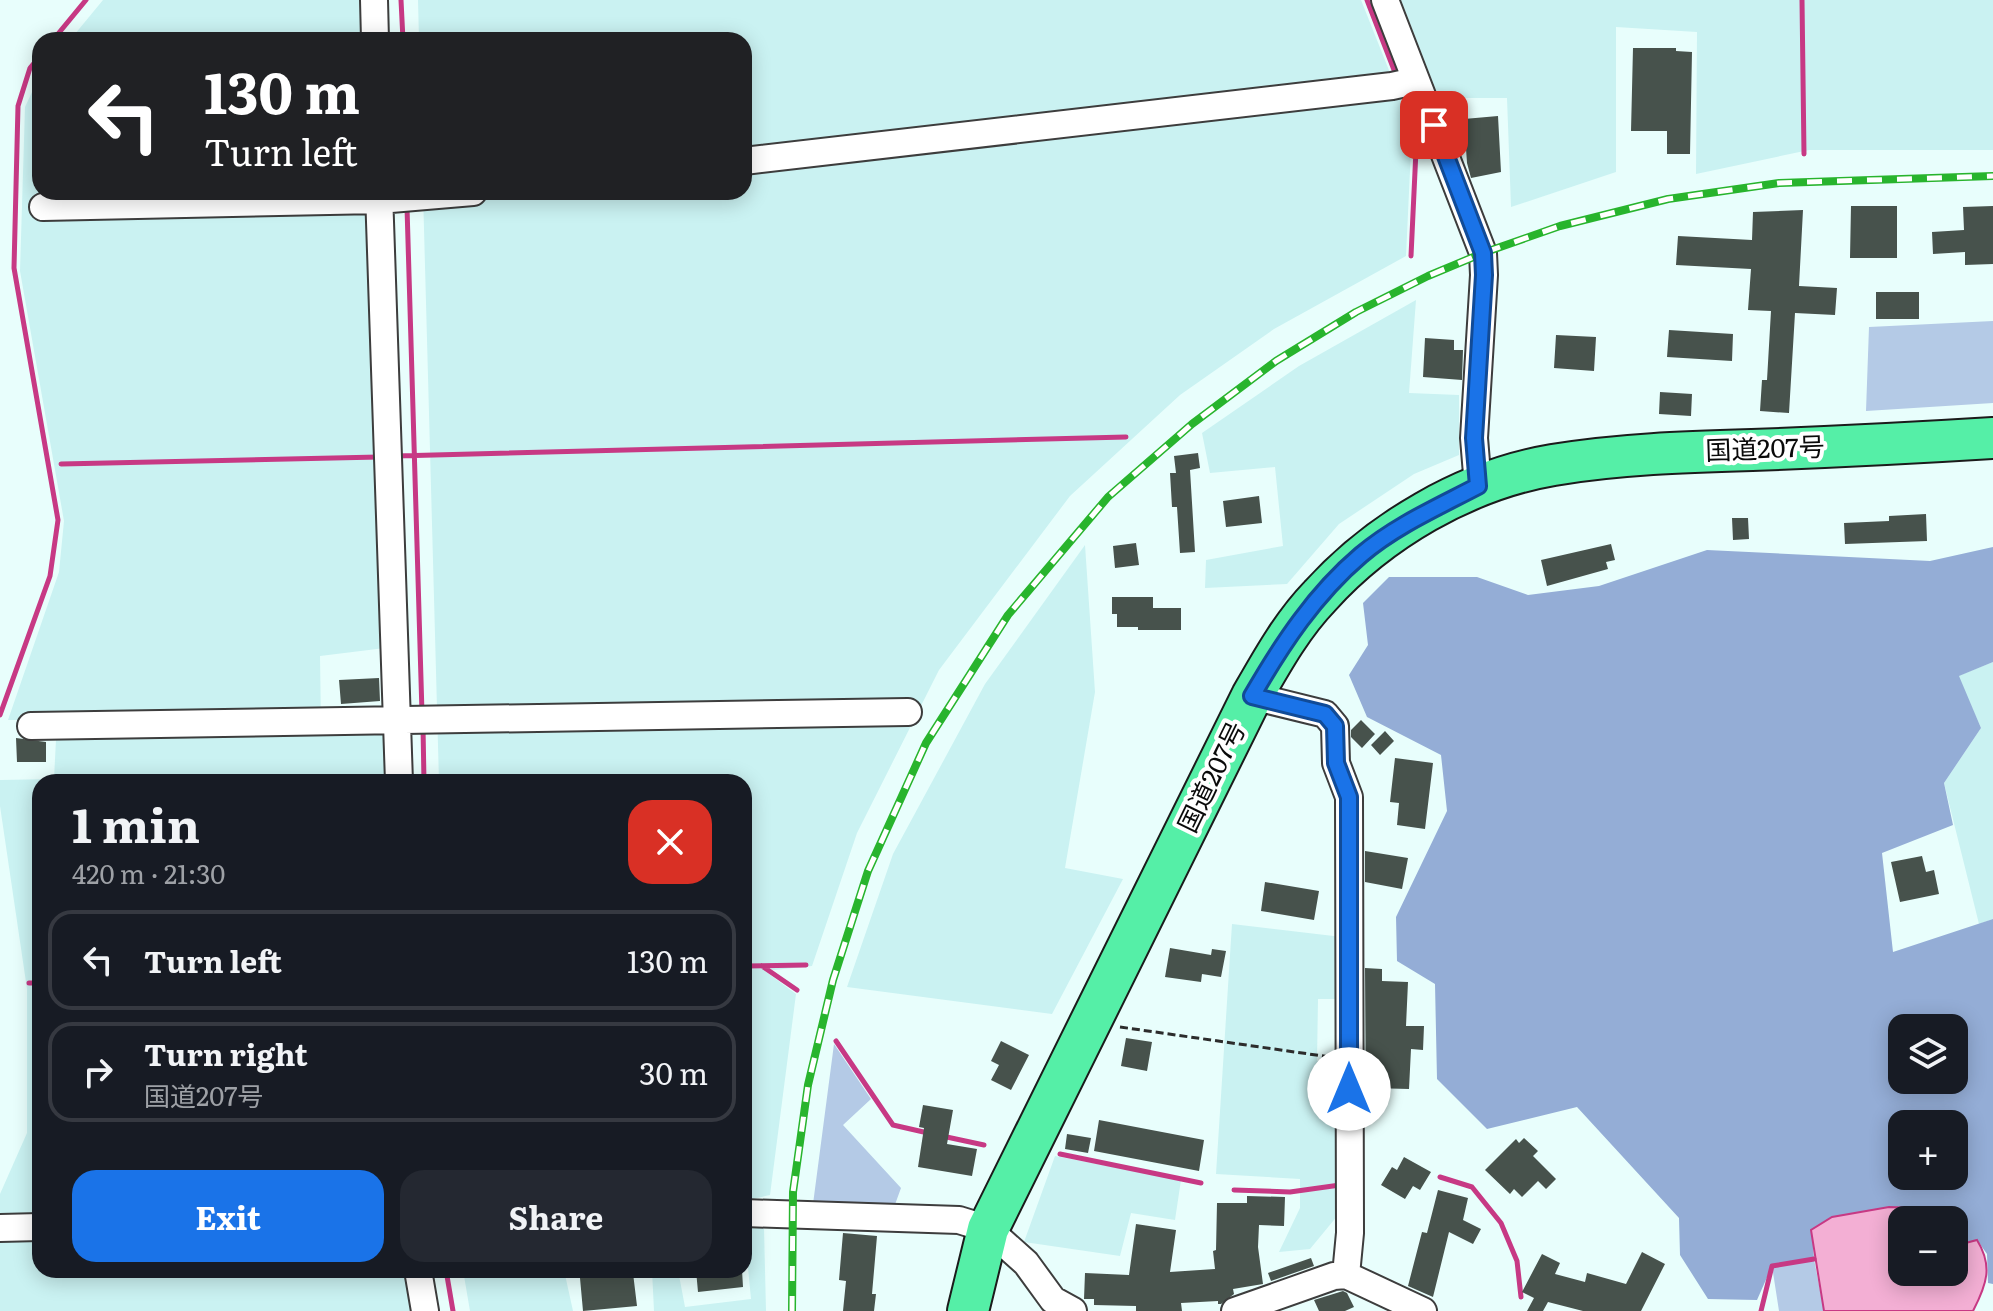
<!DOCTYPE html>
<html lang="en">
<head>
<meta charset="utf-8">
<style>
	:root { --surface:#171b24; --page:#242831; --text:#f1f3f6; --muted:#9ea1a6; --line:#363941; --accent:#1a73e8 }
	body { margin:0; font-family:Literata,"Noto Sans JP",serif; background:var(--page); color:var(--text); height:100vh; display:flex; flex-direction:column; font-size:30px; white-space:nowrap }
	* { box-sizing:border-box; margin:0 }
	p { font-size:26px; color:var(--muted) }
	.icon { flex:none; width:44px; height:44px; fill:none; stroke:currentColor; stroke-width:2; stroke-linecap:round; stroke-linejoin:round }
	.map { position:relative; flex:1; overflow:hidden }
	.panel { position:absolute; left:32px; top:774px; width:720px; height:504px; display:flex; flex-direction:column; background:var(--surface); border-radius:24px; box-shadow:0 4px 20px #0003 }
	.panel>* { flex:none }
	.banner { position:absolute; left:32px; top:32px; width:720px; height:168px; border-radius:24px; box-shadow:0 4px 20px #0003; background:#202124; color:#fff; overflow:hidden }
	.tools { position:absolute; left:1888px; top:1014px; display:grid; gap:16px }
	.tools a { display:grid; place-items:center; width:80px; height:80px; border-radius:16px; background:var(--surface); box-shadow:0 4px 20px #0003; font-size:40px }
	.pin { position:absolute; display:grid; place-items:center; width:68px; height:68px; color:#fff; margin:-34px; border-radius:16px; box-shadow:0 4px 12px #0006 }
	.me { position:absolute; width:88px; margin:-44px; rotate:0deg; stroke-linejoin:round; filter:drop-shadow(0 0 6px #0008) }
	.turn { display:flex; align-items:center; gap:28px; height:168px; padding:0 40px; font-size:36px }
	.turn .icon { width:104px; height:104px; stroke-width:2.5 }
	.turn b { display:block; font-size:56px; line-height:68px }
	.round { display:grid; place-items:center; flex:none; width:84px; height:84px; border-radius:24px; background:var(--page) }
	.overview { display:flex; align-items:center; justify-content:space-between; height:136px; padding:0 40px }
	h1 { font-size:48px; font-weight:700; line-height:60px }
	.action { display:flex; gap:16px; margin-top:auto; padding:16px 40px }
	.action a { flex:1; height:92px; border-radius:24px; background:var(--accent); color:#fff; font-size:32px; font-weight:700; line-height:92px; text-align:center }
	.action a+a { background:var(--page); color:var(--text) }
	ul { padding:0; list-style:none }
	li { display:flex; align-items:center; gap:24px; height:100px; margin:0 16px 12px; padding:0 24px; border:4px solid var(--line); border-radius:24px }
	li div { flex:1 }
	li b { display:block; font-size:30px }
	li em { font-style:normal }
	.map>svg:first-child { display:block }
</style>
</head>
<body>
<div class="map">
<svg width="1993" height="1311" viewBox="0 0 1993 1311">
	<rect width="100%" height="100%" fill="#e8fefc"/>
	<path fill="#caf2f2" d="M103,0H368L369,40H70Z
		M418,0H1361L1412,128L1406,256L1274,329L1180,395L1070,496L939,670L857,833L812,966L765,971L796,994L770,1195L744,1201V782H439L423,192H744V40H419Z
		M1401,0H1993V150H1809L1696,174L1697,32L1616,27V172L1511,207L1507,98H1439Z
		M40,75V192H373L385,648L320,656L321,727L389,728L391,782H40V1221L0,1222V1194L27,1133V989L0,806V780L54,779L57,720H8L59,572L64,521L20,271L25,107Z
		M1416,300L1409,393L1459,395V455L1414,474L1339,524L1287,584L1205,588L1206,560L1283,546L1275,467L1210,473L1202,433L1299,366Z
		M1085,545L1095,692L1065,868L1123,879L1052,1014L847,987L893,854L985,684Z
		M1993,662V919L1979,924L1944,783L1981,728L1958,676Z
		M1232,924L1342,937V999H1318L1317,1061L1344,1064L1343,1209L1310,1249L1279,1252L1300,1208V1179L1216,1174Z
		M1055,1156L1181,1180L1175,1220L1131,1213L1120,1256L1024,1242Z
		M744,1226L764,1228L766,1311H654L652,1270H678L685,1307L751,1299Z
		M40,1236V1270H408L416,1311H0V1237Z
		M463,1270H564L573,1311H470Z"/>
	<path fill="#b4cae6" d="M1993,321V403L1866,411L1869,327Z
		M834,1044L871,1099L843,1125L901,1188L893,1210L813,1204Z
		M1814,1259L1824,1311H1779L1772,1266Z"/>
	<path fill="#94add6" fill-rule="evenodd" d="M1993,547V662L1959,676L1981,728L1944,783L1953,825L1882,853L1893,952L1993,919V1284L1988,1283L1987,1254L1977,1240L1954,1246V1220H1925L1917,1208L1812,1230L1814,1259L1772,1266L1757,1300L1708,1299L1680,1255L1679,1218L1577,1107L1487,1129L1437,1079L1435,984L1397,961L1396,917L1447,811L1441,755L1367,717L1349,675L1368,645L1363,603L1389,577H1477L1528,595L1599,586L1707,550L1930,561ZM1902,1028H1954V1080H1902ZM1902,1124H1954V1176H1902Z"/>
	<path fill="#f3afd4" stroke="#c73984" stroke-width="2" d="M1889,1207L1917,1208L1925,1220H1902V1272H1954V1246L1977,1240C1993,1266 1987,1284 1973,1311H1824L1811,1230L1832,1217Z"/>
	<g fill="none" stroke-linecap="round" stroke-linejoin="round">
		<path stroke="#c73984" stroke-width="5" d="M401,0L403,40
			M1367,0L1396,75
			M1802,0L1804,154
			M53,40L86,0
			M1403,92L1417,129L1411,256
			M407,207L422,713
			M396,456L1126,437
			M61,464L379,457
			M0,715L50,576L58,520L14,268L18,106L30,68L40,56
			M423,727L424,782
			M744,966L806,965
			M762,966L797,990
			M29,983H40
			M836,1041L893,1125L928,1133
			M942,1136L984,1145
			M1060,1154L1201,1183
			M1440,1177L1472,1187L1501,1223L1517,1261L1521,1297
			M1234,1190L1290,1192L1340,1185
			M446,1270L453,1311
			M1761,1311L1772,1266L1814,1259"/>
	</g>
	<path fill="#47524c" d="M1633,48H1676V51L1692,52L1690,154H1667V131H1631Z
		M1498,116L1501,172L1471,178L1467,163L1464,119Z
		M1851,206H1897V258H1850Z
		M1993,206V264L1965,265V252L1933,254L1932,232L1964,230L1963,207Z
		M1803,210L1799,286L1837,288L1835,315L1795,313L1789,413L1760,411L1762,380H1767L1771,311L1748,310L1751,269L1676,265L1678,236L1752,240L1753,212Z
		M1876,292H1919V319H1876Z
		M1669,330L1733,334L1732,361L1667,357Z
		M1556,335L1596,337L1594,371L1554,368Z
		M1425,338L1454,340V350H1463L1462,380L1423,377Z
		M1660,392L1692,394L1691,416L1659,414Z
		M1198,453L1200,468L1190,470L1195,552L1180,553L1177,507H1172L1170,473H1176L1174,456Z
		M1259,496L1262,523L1226,527L1223,501Z
		M1926,514L1927,541L1845,544L1844,523L1889,521V516Z
		M1732,518H1748L1749,539L1733,540Z
		M1136,543L1139,565L1115,568L1113,546Z
		M1611,544L1615,560L1606,562L1608,569L1547,586L1541,560Z
		M1112,597H1153V608H1181V630H1138V627H1117V614H1112Z
		M379,678L380,701L341,704L339,680Z
		M1361,720L1375,734L1362,748L1351,737V730Z
		M1385,731L1394,741L1380,755L1371,745Z
		M16,738L46,742V762H17Z
		M1395,758L1433,763L1425,829L1397,825L1399,803L1390,802Z
		M1365,851L1408,858L1402,889L1365,882Z
		M1922,856L1926,872L1934,870L1939,894L1900,902L1891,862Z
		M1265,882L1319,891L1314,920L1261,911Z
		M1170,948L1211,955L1212,949L1226,951L1221,977L1202,974L1201,982L1165,977Z
		M1365,968L1382,969V981L1408,982L1406,1026H1424L1423,1050L1411,1049L1409,1089L1371,1088L1369,1124H1366Z
		M1126,1038L1152,1042L1147,1071L1121,1066Z
		M1001,1041L1029,1055L1011,1090L991,1080L999,1065L991,1061Z
		M923,1105L953,1110L947,1144L977,1149L972,1176L918,1167L924,1128L919,1127Z
		M1099,1120L1204,1140L1199,1171L1094,1151Z
		M1067,1134L1091,1138L1088,1153L1065,1149Z
		M1524,1138L1538,1151L1533,1156L1556,1179L1546,1189L1538,1181L1522,1197L1514,1189L1510,1194L1485,1170L1516,1139L1519,1143Z
		M1404,1157L1431,1172L1420,1190L1413,1186L1405,1199L1381,1185L1392,1167L1397,1170Z
		M1438,1190L1468,1198L1463,1220L1481,1229L1473,1244L1449,1232L1433,1297L1408,1286L1422,1232L1427,1233Z
		M1247,1196L1285,1197L1284,1226L1259,1225L1258,1247L1263,1284L1233,1289L1234,1294L1221,1304H1218V1301L1181,1303L1182,1311H1136V1306L1094,1305V1299H1084L1085,1273L1129,1275L1136,1224L1176,1230L1170,1272L1215,1269L1213,1251L1216,1250L1217,1203H1247Z
		M843,1233L877,1236L872,1294H876L874,1311H843L846,1281L839,1280Z
		M1642,1252L1665,1264L1641,1311H1583L1548,1302L1543,1311H1527L1534,1298L1522,1292L1542,1254L1560,1263L1555,1274L1585,1282L1587,1273L1626,1284Z
		M1311,1258L1314,1266L1271,1281L1268,1273Z
		M696,1270H742L743,1287L698,1292Z
		M633,1273L637,1306L583,1311L580,1278Z
		M1343,1291L1347,1293L1354,1307L1345,1311H1319L1314,1300Z"/>
	<g fill="none" stroke-linecap="round" stroke-linejoin="round">
		<defs>
			<path id="minor" d="M374,0L375,40
				M1385,0L1483,253L1484,275L1474,438L1478,486
				M744,161L1392,86L1415,81
				M379,192L399,782
				M43,207L379,200L473,192
				M1252,696L1325,714L1335,726L1336,763L1349,797L1350,1233L1346,1275
				M31,726L908,712
				M744,1213L959,1220L988,1229L1026,1263L1053,1300L1073,1311
				M0,1228L40,1227
				M418,1270L425,1311
				M1235,1311L1334,1276L1346,1275L1423,1311"/>
			<path id="highway" d="M968,1311L988,1229L1252,696C1272,661 1292,625 1320,596C1379,531 1465,480 1553,465C1619,454 1685,452 1752,450C1832,447 1913,443 1993,438"/>
		</defs>
		<use href="#minor" stroke="#3d3d3d" stroke-width="30"/>
		<use href="#highway" stroke="#1b1b1b" stroke-width="44"/>
		<path stroke="#2c2c2c" stroke-width="3" stroke-dasharray="8 4" stroke-linecap="butt" d="M1120,1027L1330,1057"/>
		<use href="#minor" stroke="#fff" stroke-width="26"/>
		<use href="#highway" stroke="#55efa7" stroke-width="40"/>
		<defs>
			<path id="rail" d="M792,1311L793,1192L808,1085L833,980L868,871L926,743L1008,615L1108,497L1192,424L1276,361L1356,312L1428,276L1483,253L1560,226L1668,199L1779,183L1993,176"/>
		</defs>
		<use href="#rail" stroke="#28b42d" stroke-width="8"/>
		<use href="#rail" stroke="#fff" stroke-width="5" stroke-dasharray="15" stroke-linecap="butt"/>
	</g>
	<g fill="none" stroke-linecap="round" stroke-linejoin="round">
		<defs>
			<path id="route" d="M1349,1089V797L1336,763L1335,726L1325,714L1252,696C1282,644 1315,594 1361,555C1395,526 1438,507 1478,486L1474,438L1484,275L1483,253L1434,125"/>
		</defs>
		<use href="#route" stroke="#114b97" stroke-width="20"/>
		<use href="#route" stroke="#1a73e8" stroke-width="14"/>
	</g>
	<g text-anchor="middle" stroke-width="8" stroke-linejoin="round" paint-order="stroke">
		<g font-size="26" fill="#0a0a0a" stroke="#fff">
			<text transform="translate(1765 449) rotate(-2)" y="9">国道207号</text>
			<text transform="translate(1212 777) rotate(-64)" y="9">国道207号</text>
		</g>
	</g>
</svg>
<div class="tools">
<a><svg class="icon" aria-label="layers" viewBox="0 0 24 24"><path d="M12 4l9 5-9 5-9-5zM3 14l9 5 9-5"/></svg></a>
<a>+</a>
<a>−</a>
</div>
<div class="pin" style="left:1434px;top:125px;background:#d93025"><svg class="icon" aria-label="arrive" viewBox="0 0 24 24"><path d="M6 21V4h12l-3 4 3 4H6"/></svg></div>
<svg class="me" style="left:1349px;top:1089px" viewBox="-20 -20 40 40"><circle r="19" fill="#fff"/><path d="M0-13L10 11 0 6-10 11z" fill="#1a73e8"/></svg>
<div class="banner">
<div class="turn"><svg class="icon" aria-label="left" viewBox="0 0 24 24"><path d="M17 20v-9H6M10 6l-5 5 5 5"/></svg><div><b>130 m</b>Turn left</div></div>
</div>
<section class="panel">
<div class="overview"><div><h1>1 min</h1><p>420 m · 21:30</p></div><a class="round" style="background:#d93025;color:#fff"><svg class="icon" aria-label="close" viewBox="0 0 24 24"><path d="M6 6l12 12M18 6L6 18"/></svg></a></div>
<ul>
<li><svg class="icon" aria-label="left" viewBox="0 0 24 24"><path d="M17 20v-9H6M10 6l-5 5 5 5"/></svg><div><b>Turn left</b></div><em>130 m</em></li>
<li><svg class="icon" aria-label="right" viewBox="0 0 24 24"><path d="M7 20v-9h11M14 6l5 5-5 5"/></svg><div><b>Turn right</b><p>国道207号</p></div><em>30 m</em></li>
</ul>
<div class="action"><a>Exit</a><a>Share</a></div>
</section>
</div>
</body>
</html>
